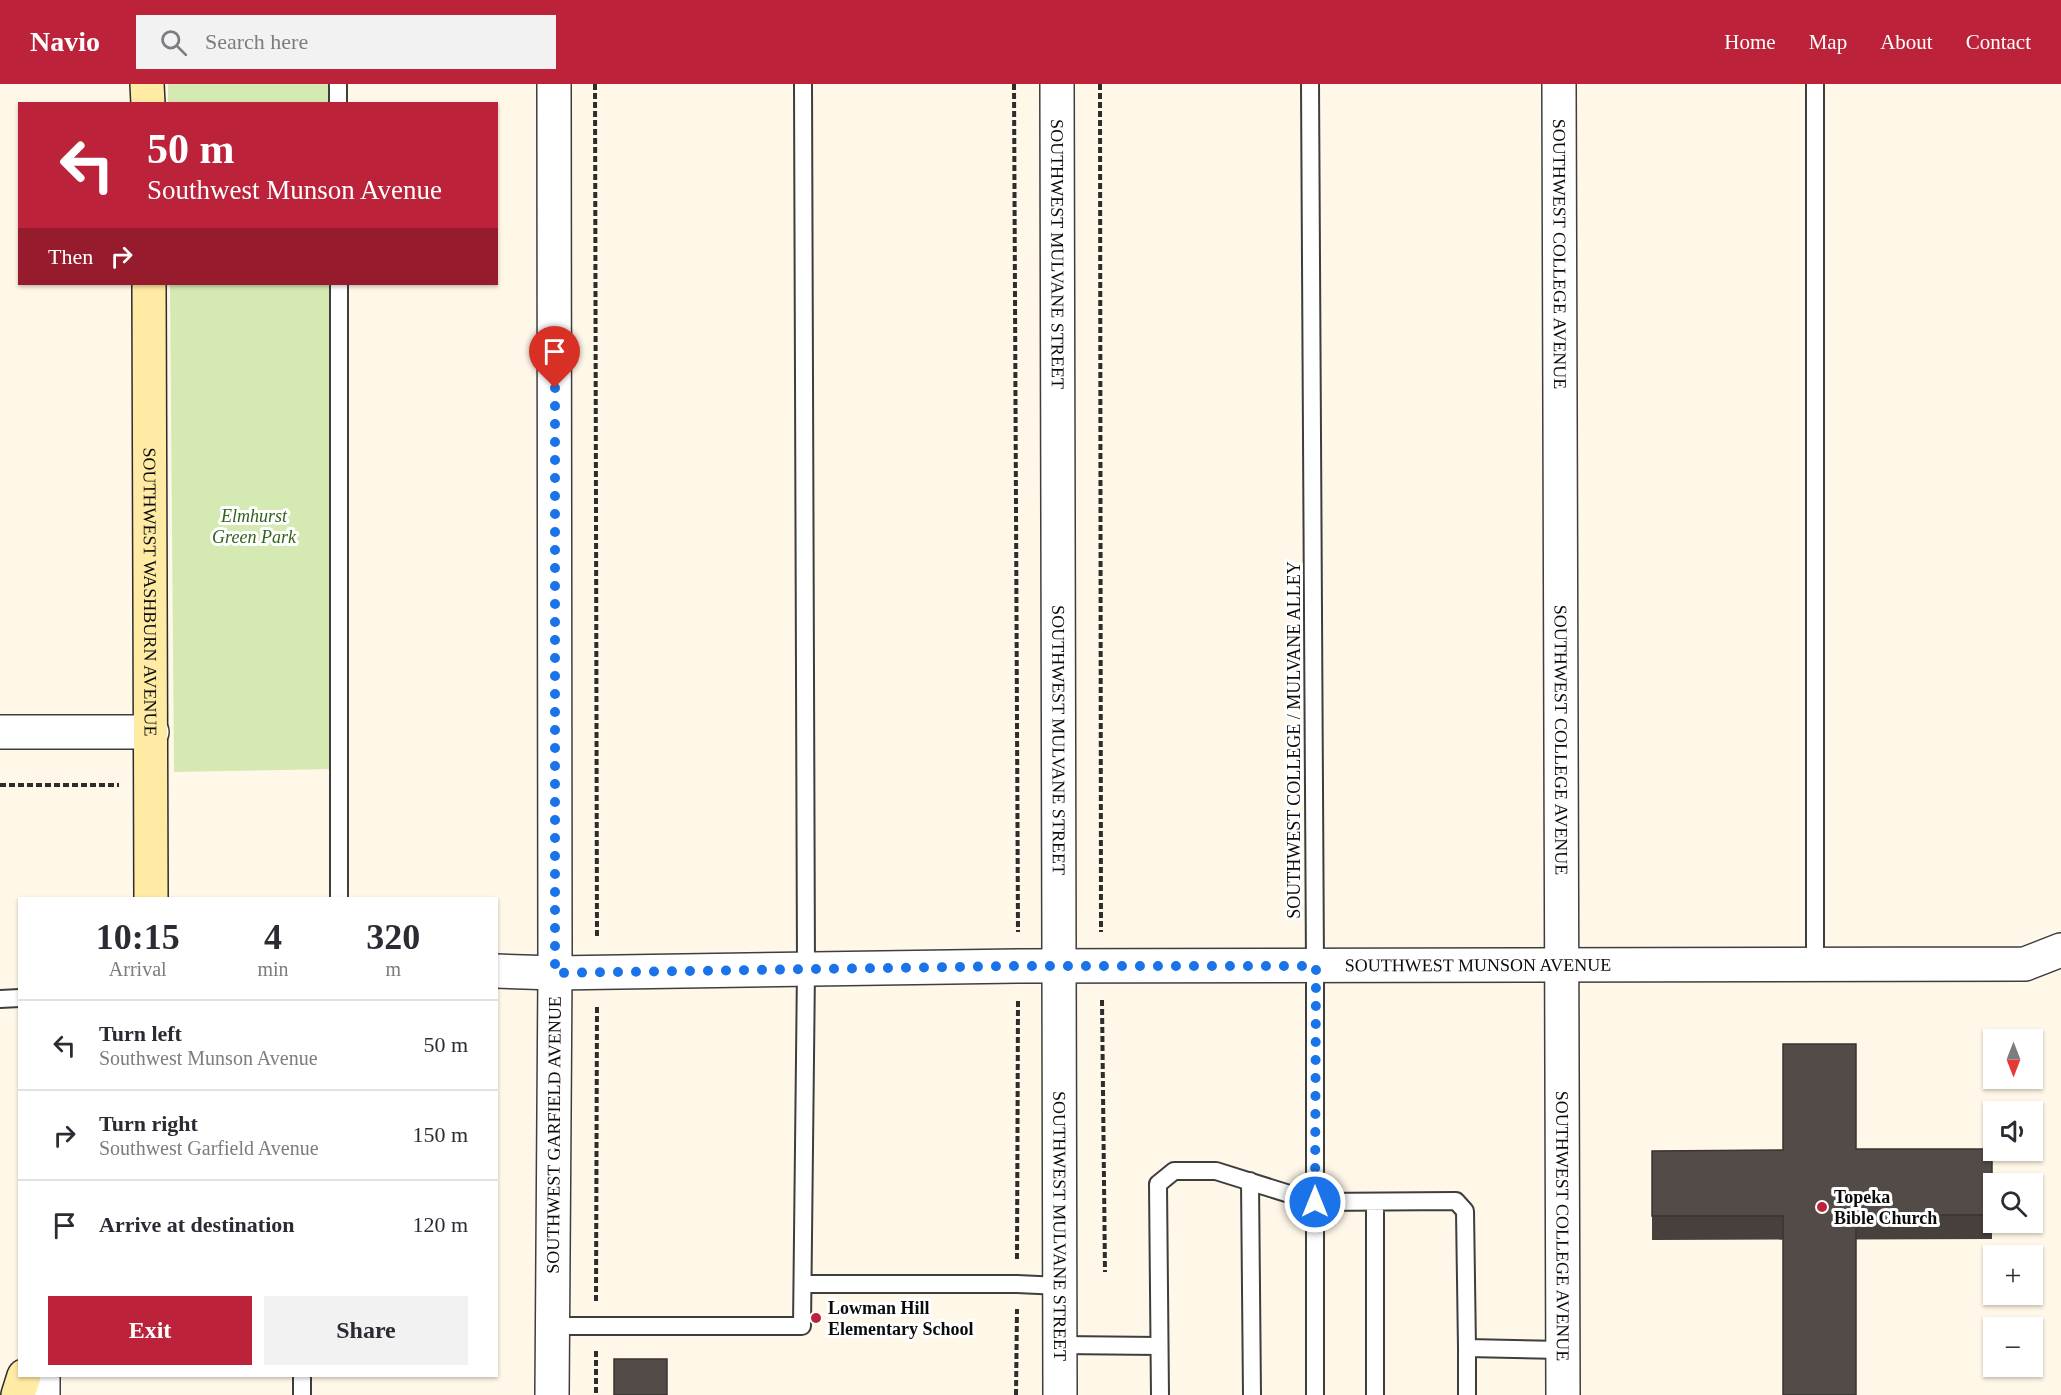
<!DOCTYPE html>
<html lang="en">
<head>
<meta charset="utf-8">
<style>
	:root { --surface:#fff; --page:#f2f2f3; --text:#2b2b33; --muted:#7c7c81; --line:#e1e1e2; --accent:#bc2239 }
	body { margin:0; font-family:"Times New Roman",serif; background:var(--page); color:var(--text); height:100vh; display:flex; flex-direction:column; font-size:22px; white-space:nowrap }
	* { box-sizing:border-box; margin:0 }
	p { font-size:20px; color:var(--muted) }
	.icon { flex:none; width:33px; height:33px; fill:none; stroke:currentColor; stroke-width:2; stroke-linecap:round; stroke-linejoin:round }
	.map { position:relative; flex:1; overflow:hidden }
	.side { position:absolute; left:18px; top:813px; width:480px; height:480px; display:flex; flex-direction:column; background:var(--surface); border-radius:0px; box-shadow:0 2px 4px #0004 }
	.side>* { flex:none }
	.top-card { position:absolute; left:18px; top:18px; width:480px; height:183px; border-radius:0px; box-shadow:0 2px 4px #0004; background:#bc2239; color:#fff; overflow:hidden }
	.needle { width:39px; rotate:180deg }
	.fabs { position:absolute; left:1983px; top:945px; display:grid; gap:12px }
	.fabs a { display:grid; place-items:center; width:60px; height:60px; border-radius:0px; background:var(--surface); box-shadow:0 2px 4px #0004; font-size:30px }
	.pin { position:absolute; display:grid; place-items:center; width:51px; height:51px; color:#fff; margin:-62px -26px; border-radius:50% 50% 50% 0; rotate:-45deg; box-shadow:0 0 6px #0007 }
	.pin .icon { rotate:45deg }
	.me { position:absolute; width:66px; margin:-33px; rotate:0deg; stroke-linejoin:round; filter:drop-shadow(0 0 4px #0008) }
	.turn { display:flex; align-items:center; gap:21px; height:126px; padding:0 30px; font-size:27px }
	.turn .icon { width:78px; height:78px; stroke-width:2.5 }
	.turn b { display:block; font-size:42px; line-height:51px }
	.then { display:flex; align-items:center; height:57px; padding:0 30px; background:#0003; gap:12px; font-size:22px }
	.eta { display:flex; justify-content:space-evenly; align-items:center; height:102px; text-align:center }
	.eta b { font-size:36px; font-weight:700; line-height:42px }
	.cta { display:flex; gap:12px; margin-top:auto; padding:12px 30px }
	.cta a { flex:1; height:69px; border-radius:0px; background:var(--accent); color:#fff; font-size:24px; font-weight:700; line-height:69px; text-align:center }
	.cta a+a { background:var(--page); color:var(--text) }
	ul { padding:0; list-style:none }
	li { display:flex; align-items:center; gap:18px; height:90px; padding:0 30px; border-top:2px solid var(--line) }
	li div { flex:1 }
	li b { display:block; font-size:22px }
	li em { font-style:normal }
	header { display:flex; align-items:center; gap:36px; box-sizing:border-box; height:84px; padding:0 30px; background:var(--accent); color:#fff }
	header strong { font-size:28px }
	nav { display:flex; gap:33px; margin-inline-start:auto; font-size:21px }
	.search { width:420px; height:54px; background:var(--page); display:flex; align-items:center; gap:15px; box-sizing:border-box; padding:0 21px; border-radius:0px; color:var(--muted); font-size:22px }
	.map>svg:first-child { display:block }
</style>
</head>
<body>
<header>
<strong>Navio</strong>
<div class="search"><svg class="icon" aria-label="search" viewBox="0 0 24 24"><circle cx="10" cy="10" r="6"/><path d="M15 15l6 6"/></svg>Search here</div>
<nav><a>Home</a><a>Map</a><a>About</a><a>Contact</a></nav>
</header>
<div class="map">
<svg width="2061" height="1311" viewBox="0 0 2061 1311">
	<rect width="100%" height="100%" fill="#fff8e9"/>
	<path fill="#d5e9b3" d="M168,0H333V19H168Z
		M170,200H334L336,685L174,688Z"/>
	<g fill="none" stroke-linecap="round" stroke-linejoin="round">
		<defs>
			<path id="service" d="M338,0V20
				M1310,0L1315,882V1311
				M1815,0V881
				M339,200V814
				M0,915L20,914
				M1250,1097L1252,1311
				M1375,1118V1311
				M803,1200H1017L1060,1202
				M551,1242H802L806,885L803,0
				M1060,1261L1159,1262
				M302,1311V1292
				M1160,1311L1158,1100L1174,1087H1216L1315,1118L1456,1117L1465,1127L1467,1264L1563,1266
				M1467,1311V1264"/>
			<g id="minor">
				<path id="s1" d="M1057,0L1060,1311"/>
				<path id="s2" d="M1559,0L1563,1311"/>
				<path d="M0,648H152"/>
				<path id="s3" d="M496,887L555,889L1018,882L2025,880L2061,866"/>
				<path d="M43,1292V1311"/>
				<path id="s4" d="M552,1311L555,889L554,0"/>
			</g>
			<g id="secondary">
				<path d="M147,0L148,20"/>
				<path id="s5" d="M149,200L151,814"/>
				<path d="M18,1311L24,1292"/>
			</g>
		</defs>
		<use href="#service" stroke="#3e3e3e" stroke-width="20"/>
		<use href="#minor" stroke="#3e3e3e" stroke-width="36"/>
		<use href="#secondary" stroke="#2d2d2d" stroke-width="36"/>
		<path stroke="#2d2d2d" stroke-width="4" stroke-dasharray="6 3" stroke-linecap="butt" d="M595,0L597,854
			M1014,0L1018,848
			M1100,0L1101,848
			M0,701H119
			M1102,916L1105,1188
			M1017,1175L1018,916
			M596,1217L597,922
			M596,1267V1311
			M1016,1311L1017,1225"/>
		<use href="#service" stroke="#fff" stroke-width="16"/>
		<use href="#minor" stroke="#fff" stroke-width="33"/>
		<use href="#secondary" stroke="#ffeba4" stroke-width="33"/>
	</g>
	<path fill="#47403d" d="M1992,1065V1155L1652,1156V1067Z"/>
	<path fill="#534b47" stroke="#3a3432" stroke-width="1.5" d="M1783,960H1856V1065H1992V1131H1856V1311H1783V1132H1652V1067L1783,1066Z
		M614,1275H667V1311H614Z"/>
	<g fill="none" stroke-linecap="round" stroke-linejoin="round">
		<path stroke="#1a73e8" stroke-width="10" stroke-dasharray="0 18" d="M555,304V889L1018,882H1316L1315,1118"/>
	</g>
	<g fill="#bc2239" stroke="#fff" stroke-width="2">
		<circle cx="1822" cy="1123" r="6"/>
		<circle cx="816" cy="1234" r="6"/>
	</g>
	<g text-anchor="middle" stroke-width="6" stroke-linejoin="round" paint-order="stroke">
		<g font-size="18" fill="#0b0b0b" stroke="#fff">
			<text dy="6" stroke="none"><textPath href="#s1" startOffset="170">SOUTHWEST MULVANE STREET</textPath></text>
			<text dy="6" stroke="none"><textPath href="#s2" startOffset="170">SOUTHWEST COLLEGE AVENUE</textPath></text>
			<text dy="6" stroke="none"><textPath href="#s5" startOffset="308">SOUTHWEST WASHBURN AVENUE</textPath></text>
			<text dy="6" stroke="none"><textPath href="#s1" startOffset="656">SOUTHWEST MULVANE STREET</textPath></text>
			<text transform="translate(1294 656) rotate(-90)" y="6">SOUTHWEST COLLEGE / MULVANE ALLEY</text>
			<text dy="6" stroke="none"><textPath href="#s2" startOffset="656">SOUTHWEST COLLEGE AVENUE</textPath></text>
			<text dy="6" stroke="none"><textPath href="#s3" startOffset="982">SOUTHWEST MUNSON AVENUE</textPath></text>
			<text dy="6" stroke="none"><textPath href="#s4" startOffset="260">SOUTHWEST GARFIELD AVENUE</textPath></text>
			<text dy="6" stroke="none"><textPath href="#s1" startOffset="1142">SOUTHWEST MULVANE STREET</textPath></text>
			<text dy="6" stroke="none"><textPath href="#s2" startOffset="1142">SOUTHWEST COLLEGE AVENUE</textPath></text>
		</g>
		<g font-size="18" font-style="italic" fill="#32621b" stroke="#fff">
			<text x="254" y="438">Elmhurst<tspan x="254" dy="21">Green Park</tspan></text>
		</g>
		<g font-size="18" font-weight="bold" fill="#0b0b0b" stroke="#fff" text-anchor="start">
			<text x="1834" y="1119">Topeka<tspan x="1834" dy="21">Bible Church</tspan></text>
			<text x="828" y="1230">Lowman Hill<tspan x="828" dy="21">Elementary School</tspan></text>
		</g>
	</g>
</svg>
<div class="fabs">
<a><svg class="needle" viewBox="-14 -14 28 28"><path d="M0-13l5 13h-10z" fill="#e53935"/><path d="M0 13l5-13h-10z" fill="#7c7c81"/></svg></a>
<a><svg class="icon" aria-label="sound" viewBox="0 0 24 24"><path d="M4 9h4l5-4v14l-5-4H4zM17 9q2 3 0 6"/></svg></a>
<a><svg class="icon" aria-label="search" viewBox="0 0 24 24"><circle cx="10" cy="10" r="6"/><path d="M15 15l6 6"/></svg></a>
<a>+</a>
<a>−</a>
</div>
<div class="pin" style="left:555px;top:304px;background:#d93025"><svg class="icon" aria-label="arrive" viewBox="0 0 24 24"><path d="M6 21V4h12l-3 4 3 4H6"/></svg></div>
<svg class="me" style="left:1315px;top:1118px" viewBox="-20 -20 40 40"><circle r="17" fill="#1a73e8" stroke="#fff" stroke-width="3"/><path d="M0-11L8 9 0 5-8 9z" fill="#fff"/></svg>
<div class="top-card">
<div class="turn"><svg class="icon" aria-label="left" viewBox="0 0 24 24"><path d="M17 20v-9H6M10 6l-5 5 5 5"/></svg><div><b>50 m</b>Southwest Munson Avenue</div></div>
<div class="then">Then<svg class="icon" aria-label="right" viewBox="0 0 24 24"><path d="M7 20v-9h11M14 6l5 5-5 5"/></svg></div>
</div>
<section class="side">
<div class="eta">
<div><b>10:15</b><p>Arrival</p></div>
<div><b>4</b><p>min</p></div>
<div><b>320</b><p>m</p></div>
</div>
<ul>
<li><svg class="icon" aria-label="left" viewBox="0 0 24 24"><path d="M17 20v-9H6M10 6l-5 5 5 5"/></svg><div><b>Turn left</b><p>Southwest Munson Avenue</p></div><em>50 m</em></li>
<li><svg class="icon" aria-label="right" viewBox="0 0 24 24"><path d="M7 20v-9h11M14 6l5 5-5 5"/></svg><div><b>Turn right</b><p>Southwest Garfield Avenue</p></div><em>150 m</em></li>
<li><svg class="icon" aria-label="arrive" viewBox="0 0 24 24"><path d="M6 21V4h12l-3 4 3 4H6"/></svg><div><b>Arrive at destination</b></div><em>120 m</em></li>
</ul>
<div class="cta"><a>Exit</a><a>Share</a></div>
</section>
</div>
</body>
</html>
